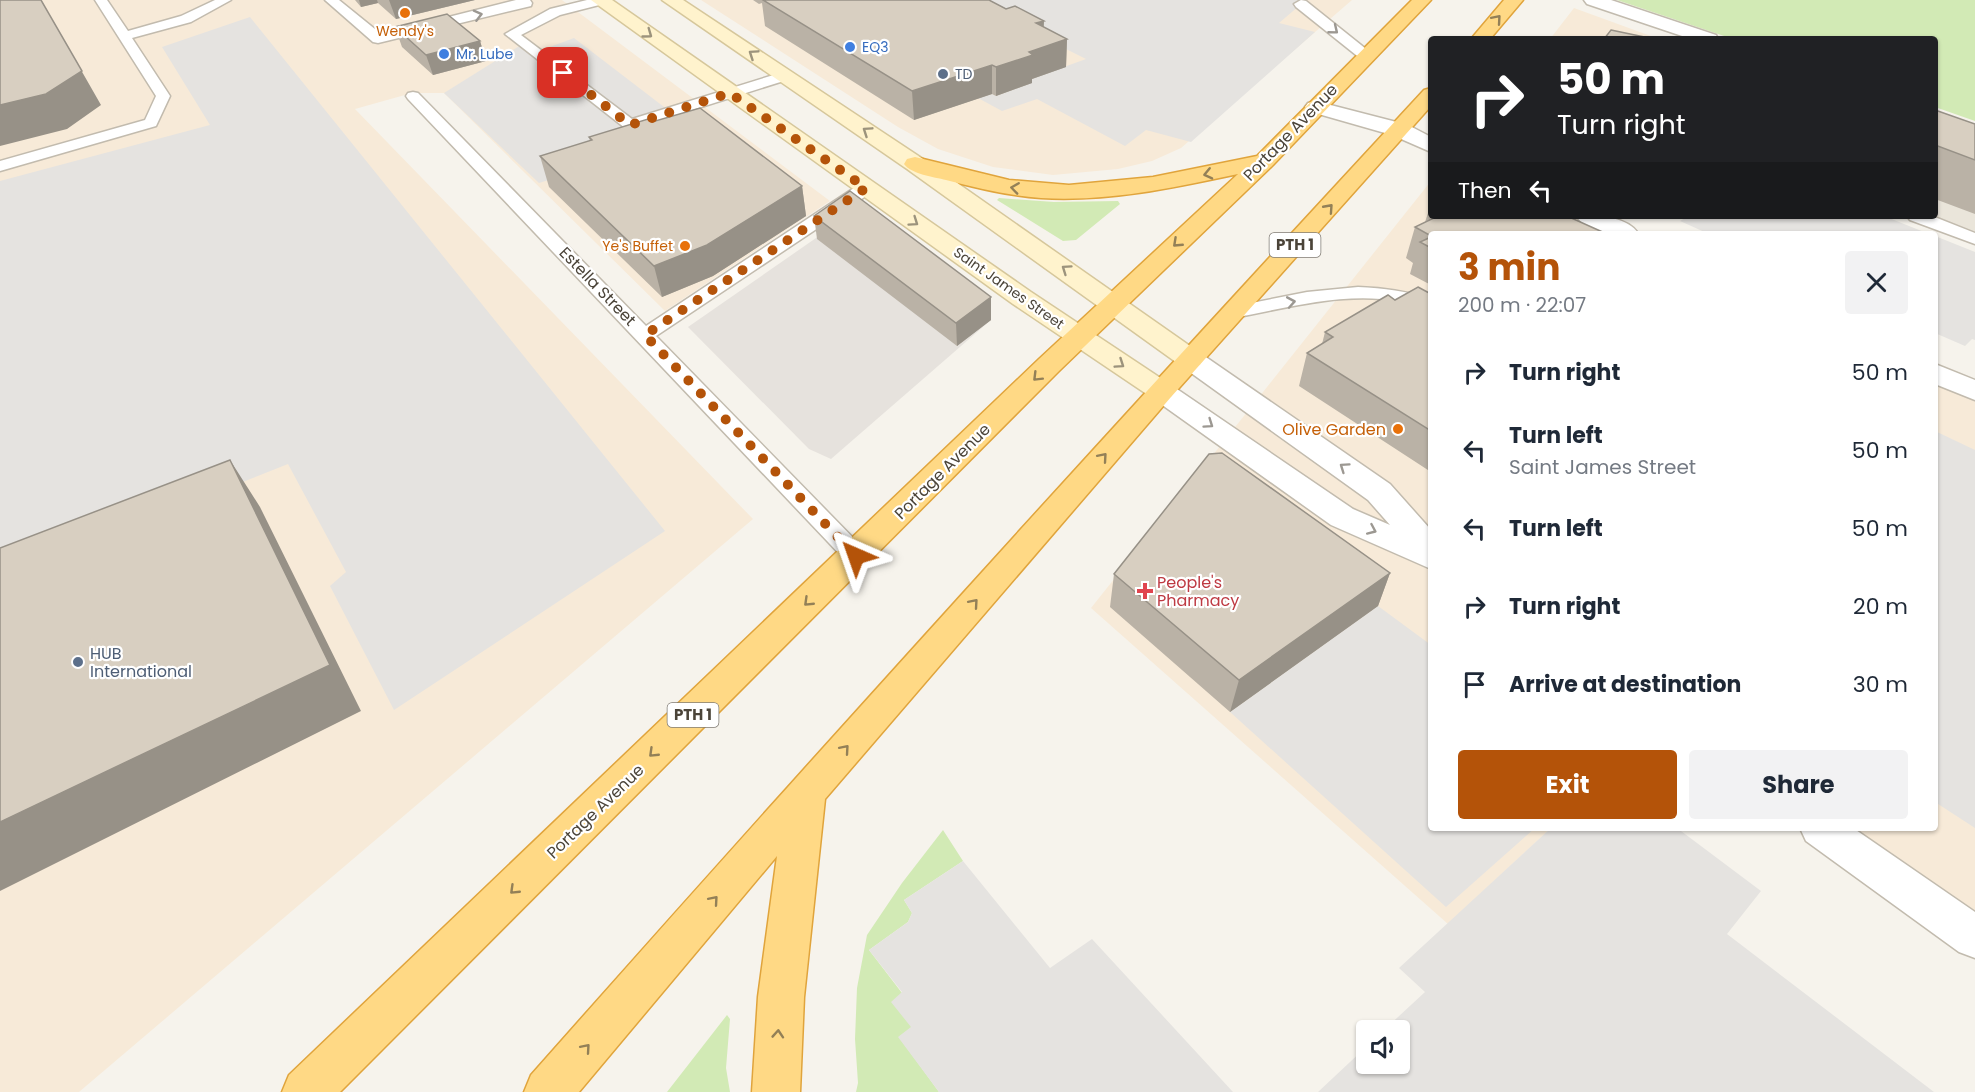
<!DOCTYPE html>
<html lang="en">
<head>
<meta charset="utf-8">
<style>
	:root { --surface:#fff; --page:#f2f2f3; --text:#1f2937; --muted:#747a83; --accent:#b45309 }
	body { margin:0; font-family:Poppins,sans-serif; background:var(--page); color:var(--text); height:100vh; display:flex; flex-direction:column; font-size:22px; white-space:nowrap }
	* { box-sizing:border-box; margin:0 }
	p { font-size:20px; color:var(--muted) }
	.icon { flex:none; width:33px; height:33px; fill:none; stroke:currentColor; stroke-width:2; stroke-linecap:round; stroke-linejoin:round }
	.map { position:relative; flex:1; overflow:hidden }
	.side { position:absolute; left:1428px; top:231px; width:510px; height:600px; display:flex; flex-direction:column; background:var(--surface); border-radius:6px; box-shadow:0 2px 4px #0004 }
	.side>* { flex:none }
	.top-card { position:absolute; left:1428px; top:36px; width:510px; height:183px; border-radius:6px; box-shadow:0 2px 4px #0004; background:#202124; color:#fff; overflow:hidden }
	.controls { position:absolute; left:1356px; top:1020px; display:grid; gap:12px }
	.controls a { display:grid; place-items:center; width:54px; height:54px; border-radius:6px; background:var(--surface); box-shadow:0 2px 4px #0004; font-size:30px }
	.pin { position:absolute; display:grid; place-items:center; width:51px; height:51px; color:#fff; margin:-26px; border-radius:12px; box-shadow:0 3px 9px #0006 }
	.me { position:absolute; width:66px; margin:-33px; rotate:317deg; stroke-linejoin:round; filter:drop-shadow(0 0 4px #0008) }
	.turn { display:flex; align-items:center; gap:21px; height:126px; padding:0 30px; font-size:27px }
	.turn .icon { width:78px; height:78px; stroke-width:2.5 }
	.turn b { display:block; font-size:42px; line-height:51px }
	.then { display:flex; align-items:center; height:57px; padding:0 30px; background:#0003; gap:12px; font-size:22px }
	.round { display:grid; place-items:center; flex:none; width:63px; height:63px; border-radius:6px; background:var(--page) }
	.overview { display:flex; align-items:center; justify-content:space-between; height:102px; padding:0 30px }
	h1 { font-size:36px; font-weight:700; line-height:45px; color:var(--accent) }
	.cta { display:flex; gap:12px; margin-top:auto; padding:12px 30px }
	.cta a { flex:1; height:69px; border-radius:6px; background:var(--accent); color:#fff; font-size:24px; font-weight:700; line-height:69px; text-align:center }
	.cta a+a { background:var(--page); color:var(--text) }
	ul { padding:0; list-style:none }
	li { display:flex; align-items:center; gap:18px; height:78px; padding:0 30px }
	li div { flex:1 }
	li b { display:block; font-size:22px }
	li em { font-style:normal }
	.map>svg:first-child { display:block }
</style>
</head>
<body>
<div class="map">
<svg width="1975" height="1092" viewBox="0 0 1975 1092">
	<rect width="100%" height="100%" fill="#f6f3ec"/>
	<path fill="#eae5da" d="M1935,126L1975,139V239L1916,216H1935Z"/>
	<path fill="#f7ead8" d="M0,0H562L830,201L665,311L444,93H412L355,109L753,519L79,1092H0Z
		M701,0H1352L1181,148L1152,161L1118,169L1053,175L993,167L938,149L898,127Z
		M1574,8L1659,39H1550Z
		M1431,181V216H1614L1603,223L1627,234H1431V828H1551L1448,924L1091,608Z
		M1935,373L1975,391V937L1820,828H1935Z"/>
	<path fill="#e6e2dd" d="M852,213L991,320L831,459L809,449L688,327Z"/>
	<path fill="#d2eab5" d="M1617,0H1975V121L1935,107V39H1733Z
		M999,198L1054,202L1118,201L1120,204L1076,240L1063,241L997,200Z
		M943,830L963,861L904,900L912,913L908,922L869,950L902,993L912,1027L899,1037L939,1092H856L858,1083L855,1039L857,988L867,935L902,883Z
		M727,1015L730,1019L726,1068L730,1092H667Z"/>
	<path fill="#e5e3e0" d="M968,0H1306L1279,23L1315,32L1191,142L1146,130L1125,146L1037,99L1002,111L978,98L992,94L996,96L1031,83L1028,80L1086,59Z
		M250,17L665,531L394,710L330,586L346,572L288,464L0,579V181L210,125L162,47Z
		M574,38L698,133L539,183L444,93L521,45L539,51Z
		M1689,216H1884L1929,234H1709L1680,221Z
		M1935,236L1975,252V340L1972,339L1965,346L1935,333Z
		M1935,431L1975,450V828L1935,802Z
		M1378,606L1431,645V828H1535L1446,907L1230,712Z
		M1551,828H1677L1761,891L1727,934L1934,1092H1318L1366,1047V1064H1400V1030H1384L1425,992L1399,968Z
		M963,861L1050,968L1092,939L1233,1092H939L898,1037L911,1027L891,1002L902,992L869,950L908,922L912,913L904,900Z"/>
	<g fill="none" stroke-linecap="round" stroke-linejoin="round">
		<defs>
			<path id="service" d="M95,0H107L128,31L181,16L215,0H231L191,22L132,38L170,96L156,126L0,171V161L145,120L156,96Z
				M325,0H339L381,34L516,0H530L532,3L531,6L378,43L373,42Z
				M587,0H608L607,3L560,15L521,35L632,119L780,73H790L792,76L790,79L635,128H625L505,34L550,9Z
				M1301,0L1306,1L1371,53L1373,56L1371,59H1361L1296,7L1294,4Z
				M413,92L418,93L646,326L860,184H872L874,188L872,192L656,336L865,550L868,556L865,562L856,565L847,562L408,99L406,96L408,93Z
				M1907,216H1932L1975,233V244L1910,220Z
				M1358,287C1384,288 1407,291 1431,299V311C1414,307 1399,300 1381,299C1331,295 1282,309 1233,318L1226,316L1223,312L1226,308L1307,292Z"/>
			<path id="minor" d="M1584,0H1611L1716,35L1718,39H1691L1587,4Z
				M1315,101L1408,125L1431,137V152L1392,135L1308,111L1305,107L1308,103Z
				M1576,216C1597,216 1626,215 1639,234C1619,234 1589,235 1576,216Z
				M1190,351L1200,353L1390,484L1431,530V569L1331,525L1151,397L1147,391L1151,385L1161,382L1171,385L1353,509L1390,525L1368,500L1180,365L1176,359L1180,353Z
				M1935,364L1975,380V400L1935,384Z
				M1800,828H1853L1975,912V958L1959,952L1806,841Z"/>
			<path id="secondary" d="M591,0H612L1031,292L1171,385L1175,391L1171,397L1161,400L1151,397L1013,304Z
				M662,0H683L923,159L1200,353L1204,359L1200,365L1190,367L1180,365L907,169Z"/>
			<path id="trunk" d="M1412,0H1431L1273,165L1059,371L340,1092H282L289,1075L1039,359L1238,174C1173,188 1107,202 1041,198C1009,196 977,188 946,180C934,177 911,174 904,164L907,159L915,157L1009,180L1069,185L1153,177L1257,156Z
				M1504,0H1523L1490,39H1471Z
				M1431,88V106L1171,397L825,799L804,997L800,1092H752L758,997L777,856L579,1092H524L531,1075C825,743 1123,415 1424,90Z"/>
		</defs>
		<use href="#service" stroke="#c2bbae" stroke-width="3"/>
		<use href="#minor" stroke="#c2bbae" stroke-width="3"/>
		<use href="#secondary" stroke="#d6c79b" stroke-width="3"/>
		<use href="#trunk" stroke="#e0a43c" stroke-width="3"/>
		<use href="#service" fill="#fff" fill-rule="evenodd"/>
		<use href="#minor" fill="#fff" fill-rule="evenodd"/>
		<use href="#secondary" fill="#fff3cd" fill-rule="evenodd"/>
		<use href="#trunk" fill="#ffd985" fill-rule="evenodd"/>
	</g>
	<path fill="#bab2a6" d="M355,0H475L396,19L378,3L361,7Z
		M753,0H989L1067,39L1066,67L1032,79V83L996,96L992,94L914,120L765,26L762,3L759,4Z
		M395,27L480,41L486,61L433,75L402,47Z
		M1935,110L1975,124V214L1935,199Z
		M652,122L802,186L806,216L713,276L662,297L549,187L540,156L590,141L589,137Z
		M1431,204V216H1567L1431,234V285L1410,274L1413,263L1406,258L1415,227L1425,222Z
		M814,216L991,320L957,346L817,239Z
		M1431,294V472L1299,386L1307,353L1322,344L1325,332L1395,300Z
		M1390,573L1378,606L1230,712L1110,607L1114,574Z"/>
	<path fill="#979187" d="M41,0L101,105L67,129L0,146V105Z
		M359,0H377L378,3L361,7Z
		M389,0H475L396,19Z
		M1044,21L1043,47L1067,39L1066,67L1032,79V83L996,96V67L1036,23Z
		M480,41L486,61L433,75L426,55Z
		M992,65V94L914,120L912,91Z
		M802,186L806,216L713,276L662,297L654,266Z
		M991,297V320L957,346L956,323Z
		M230,460L260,507L361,711L0,891V822Z
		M1390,573L1378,606L1230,712L1239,680Z"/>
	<path fill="#d8cfc1" stroke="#979187" stroke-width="1.5" d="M0,0H41L82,71L46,94L0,105Z
		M763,0H989L1006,9L1015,6L1044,21L1036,23L1067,39L1029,52L1033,55L996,67L992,65L912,91Z
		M447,14L480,41L426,55L395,27Z
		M1611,30L1654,39H1604Z
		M700,108L802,186L707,245L654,266L540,156L592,140L589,137L648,119L652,122Z
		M1935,110L1975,124V160L1935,145Z
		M850,191L991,297L956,323L814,216Z
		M1433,216H1567L1607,234H1431V236L1415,227L1434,218Z
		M1431,237V248L1420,242Z
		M1418,287L1431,294V431L1307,353L1333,337L1325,332L1388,295L1395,300Z
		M1222,453L1390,573L1239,680L1114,574L1209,454Z
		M230,460L330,665L0,822V548Z"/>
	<defs><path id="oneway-chevron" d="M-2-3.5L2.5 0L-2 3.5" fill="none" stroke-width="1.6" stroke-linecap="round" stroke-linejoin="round" transform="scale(1.5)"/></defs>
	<g stroke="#9c9892">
		<use href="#oneway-chevron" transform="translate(478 15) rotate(-14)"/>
		<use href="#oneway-chevron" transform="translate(1334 30) rotate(39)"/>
		<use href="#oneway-chevron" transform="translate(1291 302) rotate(-10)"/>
		<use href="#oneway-chevron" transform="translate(1209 424) rotate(35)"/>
		<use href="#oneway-chevron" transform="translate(1344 467) rotate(-145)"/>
		<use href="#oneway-chevron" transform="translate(1372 530) rotate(24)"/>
	</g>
	<g stroke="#938057">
		<use href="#oneway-chevron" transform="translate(1497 19) rotate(-49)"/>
		<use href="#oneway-chevron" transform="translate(1208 174) rotate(167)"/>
		<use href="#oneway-chevron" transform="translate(1015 188) rotate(-172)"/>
		<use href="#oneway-chevron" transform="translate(1329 208) rotate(-48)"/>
		<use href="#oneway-chevron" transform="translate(1177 243) rotate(137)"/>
		<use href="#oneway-chevron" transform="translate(1037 377) rotate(135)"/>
		<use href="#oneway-chevron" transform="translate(1103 457) rotate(-49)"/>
		<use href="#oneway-chevron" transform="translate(808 602) rotate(136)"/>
		<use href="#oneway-chevron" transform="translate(974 603) rotate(-49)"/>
		<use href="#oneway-chevron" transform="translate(845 749) rotate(-49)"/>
		<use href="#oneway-chevron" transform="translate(653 753) rotate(136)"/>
		<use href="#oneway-chevron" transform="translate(514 890) rotate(136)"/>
		<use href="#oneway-chevron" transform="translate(714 900) rotate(-49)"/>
		<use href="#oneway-chevron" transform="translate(778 1034) rotate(-86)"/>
		<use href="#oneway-chevron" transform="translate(586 1048) rotate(-49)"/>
	</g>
	<g stroke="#9c937c">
		<use href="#oneway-chevron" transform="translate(648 34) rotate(36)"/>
		<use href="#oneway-chevron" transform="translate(753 54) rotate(-146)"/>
		<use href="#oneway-chevron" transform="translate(867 131) rotate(-146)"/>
		<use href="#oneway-chevron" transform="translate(914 222) rotate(35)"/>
		<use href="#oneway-chevron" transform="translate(1066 269) rotate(-145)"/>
		<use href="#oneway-chevron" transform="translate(1120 364) rotate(34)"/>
	</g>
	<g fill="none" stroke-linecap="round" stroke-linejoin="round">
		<path stroke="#b45309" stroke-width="10" stroke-dasharray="0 18" d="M563,73L630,125L730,93L866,188L645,335L856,556"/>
	</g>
	<g fill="#e8710a" stroke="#fff" stroke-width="2">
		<circle cx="405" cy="13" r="6"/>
		<circle cx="685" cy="246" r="6"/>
		<circle cx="1398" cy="429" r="6"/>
	</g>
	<g fill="#3f7fe0" stroke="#fff" stroke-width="2">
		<circle cx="850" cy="47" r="6"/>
		<circle cx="444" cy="54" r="6"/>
	</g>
	<g fill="#5c6f8a" stroke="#fff" stroke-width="2">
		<circle cx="943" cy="74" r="6"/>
		<circle cx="78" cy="662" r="6"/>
	</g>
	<path fill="#e0444e" stroke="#fff" stroke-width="2" d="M1142 582h6v6h6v6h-6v6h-6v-6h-6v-6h6z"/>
	<g text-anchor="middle" stroke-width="4.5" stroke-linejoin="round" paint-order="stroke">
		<g font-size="14" fill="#c56008" stroke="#fff">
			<text x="405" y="36">Wendy's</text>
			<text x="673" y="251" text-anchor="end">Ye's Buffet</text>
		</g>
		<g font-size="14" fill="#366cbe" stroke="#fff" text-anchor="start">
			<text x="862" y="52">EQ3</text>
			<text x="456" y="59">Mr. Lube</text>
		</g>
		<g font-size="14" fill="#4e5e75" stroke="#fff" text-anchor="start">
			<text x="955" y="79">TD</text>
		</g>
		<g font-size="14" fill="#4b4439" stroke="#fff">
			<text transform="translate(1009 288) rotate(35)" y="5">Saint James Street</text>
		</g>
		<g fill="#fff" stroke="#817c74" stroke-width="1.5">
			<rect x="1269.5" y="233" width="51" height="24" rx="4.5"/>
			<rect x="667.5" y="703" width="51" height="24" rx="4.5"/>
		</g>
		<g font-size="15" font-weight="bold" fill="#4b4439">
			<text x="1295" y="250">PTH 1</text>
			<text x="693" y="720">PTH 1</text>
		</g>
		<g font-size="16" fill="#4b4439" stroke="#fff">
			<text transform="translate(1290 132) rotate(-46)" y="6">Portage Avenue</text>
			<text transform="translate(598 286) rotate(46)" y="6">Estella Street</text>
			<text transform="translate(942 471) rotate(-45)" y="6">Portage Avenue</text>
			<text transform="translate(595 811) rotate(-44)" y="6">Portage Avenue</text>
		</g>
		<g font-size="16" fill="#c56008" stroke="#fff" text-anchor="end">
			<text x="1386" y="435">Olive Garden</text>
		</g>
		<g font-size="16" fill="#be3a42" stroke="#fff" text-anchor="start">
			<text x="1157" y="588">People's<tspan x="1157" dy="18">Pharmacy</tspan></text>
		</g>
		<g font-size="16" fill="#4e5e75" stroke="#fff" text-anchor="start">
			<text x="90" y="659">HUB<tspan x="90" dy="18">International</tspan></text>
		</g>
	</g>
</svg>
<div class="controls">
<a><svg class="icon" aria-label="sound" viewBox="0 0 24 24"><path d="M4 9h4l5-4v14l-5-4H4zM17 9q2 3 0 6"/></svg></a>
</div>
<div class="pin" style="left:563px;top:73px;background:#d93025"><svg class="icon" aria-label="arrive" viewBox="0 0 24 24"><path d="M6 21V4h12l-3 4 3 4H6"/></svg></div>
<svg class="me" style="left:856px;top:556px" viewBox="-20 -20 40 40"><path d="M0-17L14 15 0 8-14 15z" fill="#b45309" stroke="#fff" stroke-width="4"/></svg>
<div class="top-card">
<div class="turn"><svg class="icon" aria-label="right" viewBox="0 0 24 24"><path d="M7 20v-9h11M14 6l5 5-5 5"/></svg><div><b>50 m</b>Turn right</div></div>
<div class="then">Then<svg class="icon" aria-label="left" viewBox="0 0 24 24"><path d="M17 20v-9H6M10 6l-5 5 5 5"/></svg></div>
</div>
<section class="side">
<div class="overview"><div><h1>3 min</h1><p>200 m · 22:07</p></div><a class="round"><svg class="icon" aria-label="close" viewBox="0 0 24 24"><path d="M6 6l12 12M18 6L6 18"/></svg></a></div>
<ul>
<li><svg class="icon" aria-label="right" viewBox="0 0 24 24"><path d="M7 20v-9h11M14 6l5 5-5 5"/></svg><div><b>Turn right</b></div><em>50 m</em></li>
<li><svg class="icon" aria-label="left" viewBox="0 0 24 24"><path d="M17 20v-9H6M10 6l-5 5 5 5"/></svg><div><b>Turn left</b><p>Saint James Street</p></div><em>50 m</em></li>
<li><svg class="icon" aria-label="left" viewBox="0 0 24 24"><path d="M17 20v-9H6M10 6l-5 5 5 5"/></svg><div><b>Turn left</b></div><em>50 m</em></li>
<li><svg class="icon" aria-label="right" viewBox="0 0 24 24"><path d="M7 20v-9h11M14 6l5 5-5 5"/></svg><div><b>Turn right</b></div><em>20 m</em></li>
<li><svg class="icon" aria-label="arrive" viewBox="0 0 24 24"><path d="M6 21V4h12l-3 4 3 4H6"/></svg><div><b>Arrive at destination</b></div><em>30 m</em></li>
</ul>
<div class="cta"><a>Exit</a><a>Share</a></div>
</section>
</div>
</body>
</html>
